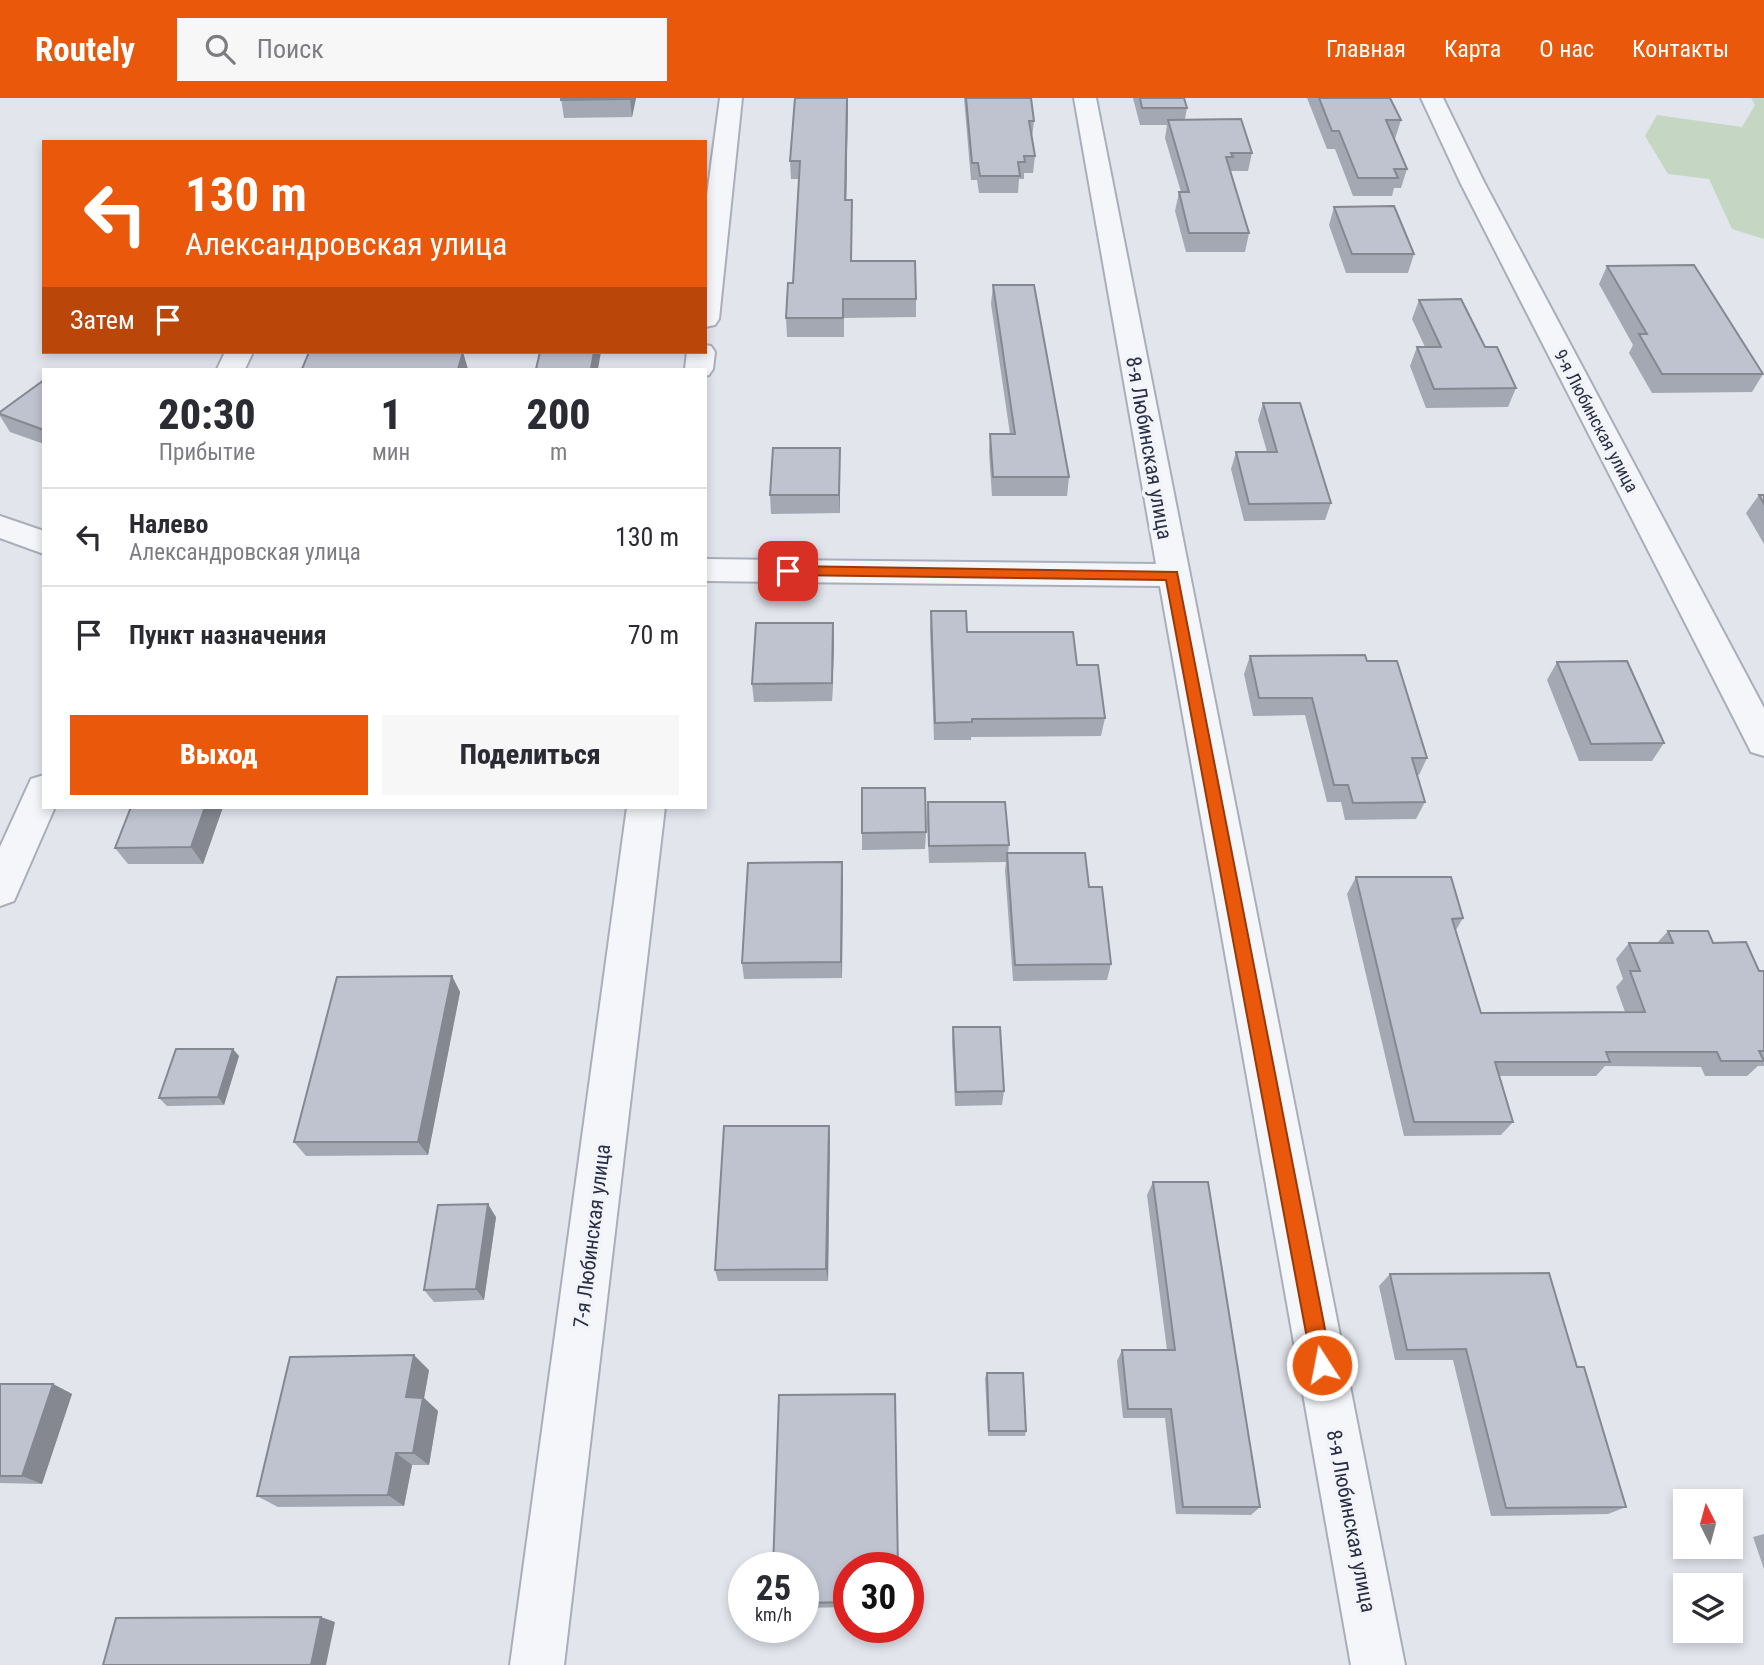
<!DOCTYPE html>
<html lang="ru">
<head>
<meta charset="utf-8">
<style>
	:root { --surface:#fff; --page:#f7f7f7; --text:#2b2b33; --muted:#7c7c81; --line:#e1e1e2; --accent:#ea580c }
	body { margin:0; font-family:"Roboto Condensed",sans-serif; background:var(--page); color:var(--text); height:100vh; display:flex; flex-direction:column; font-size:26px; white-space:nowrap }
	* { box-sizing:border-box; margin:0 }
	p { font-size:23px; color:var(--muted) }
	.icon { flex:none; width:38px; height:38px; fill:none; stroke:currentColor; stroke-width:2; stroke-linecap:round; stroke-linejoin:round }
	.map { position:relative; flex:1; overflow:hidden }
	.side { position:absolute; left:42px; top:270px; width:665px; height:441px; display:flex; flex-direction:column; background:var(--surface); border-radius:0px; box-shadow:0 4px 10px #0003 }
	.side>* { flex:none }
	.top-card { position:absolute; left:42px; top:42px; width:665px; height:214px; border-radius:0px; box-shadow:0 4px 10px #0003; background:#ea580c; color:#fff; overflow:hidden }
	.needle { width:46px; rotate:354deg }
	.buttons { position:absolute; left:1673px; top:1391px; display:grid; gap:14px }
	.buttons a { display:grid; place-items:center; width:70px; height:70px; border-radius:0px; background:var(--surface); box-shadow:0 4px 10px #0003; font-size:35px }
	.speed { position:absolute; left:728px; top:1454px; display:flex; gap:14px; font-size:35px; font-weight:700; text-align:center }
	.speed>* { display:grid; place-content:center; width:91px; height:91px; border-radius:50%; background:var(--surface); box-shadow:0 4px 10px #0003; line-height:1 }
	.speed small { font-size:18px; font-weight:400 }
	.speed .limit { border:10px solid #d22; background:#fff; color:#111 }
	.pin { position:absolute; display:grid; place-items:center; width:60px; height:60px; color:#fff; margin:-30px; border-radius:14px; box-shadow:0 4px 10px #0006 }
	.me { position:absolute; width:77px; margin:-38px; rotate:349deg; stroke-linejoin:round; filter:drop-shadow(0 0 5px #0008) }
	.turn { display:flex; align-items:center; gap:24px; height:147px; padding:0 28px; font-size:32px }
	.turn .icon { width:91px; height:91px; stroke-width:2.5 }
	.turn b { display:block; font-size:49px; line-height:60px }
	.then { display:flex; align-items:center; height:66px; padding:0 28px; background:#0003; gap:14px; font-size:26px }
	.eta { display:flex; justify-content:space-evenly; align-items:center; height:119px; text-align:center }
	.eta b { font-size:42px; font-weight:800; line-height:49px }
	.primary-button { display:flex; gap:14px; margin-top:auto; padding:14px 28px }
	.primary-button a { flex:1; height:80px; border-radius:0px; background:var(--accent); color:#fff; font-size:28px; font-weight:800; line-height:80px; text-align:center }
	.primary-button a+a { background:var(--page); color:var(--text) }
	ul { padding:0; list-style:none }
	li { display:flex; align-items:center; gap:21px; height:98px; padding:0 28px; border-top:2px solid var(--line) }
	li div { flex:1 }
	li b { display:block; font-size:26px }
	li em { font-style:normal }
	header { display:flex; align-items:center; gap:42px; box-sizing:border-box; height:98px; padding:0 35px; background:var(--accent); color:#fff }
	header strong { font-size:33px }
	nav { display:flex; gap:38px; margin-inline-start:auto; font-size:24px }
	.search { width:490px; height:63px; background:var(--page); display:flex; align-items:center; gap:18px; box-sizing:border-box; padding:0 24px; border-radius:0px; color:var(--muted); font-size:26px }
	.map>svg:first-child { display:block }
</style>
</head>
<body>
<header>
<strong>Routely</strong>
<div class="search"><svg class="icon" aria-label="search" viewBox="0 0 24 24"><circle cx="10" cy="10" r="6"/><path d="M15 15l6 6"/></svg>Поиск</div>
<nav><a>Главная</a><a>Карта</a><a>О нас</a><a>Контакты</a></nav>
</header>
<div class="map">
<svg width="1764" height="1567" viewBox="0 0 1764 1567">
	<rect width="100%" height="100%" fill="#e2e5ec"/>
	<path fill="#c5d6c2" d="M1751,0H1764V141L1732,131L1709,81L1668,76L1645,38L1657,17L1742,29L1755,7Z"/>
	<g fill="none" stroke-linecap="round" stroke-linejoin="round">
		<defs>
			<path id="minor" d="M720,0H742L719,221L715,227L705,229V112Z
				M1074,0H1096L1405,1567H1351L1160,488L705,483V461L1156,466Z
				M1421,0H1443L1484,84L1764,610V658L1751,654L1746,644L1460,84Z
				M705,247L711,248L715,254L713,271L709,277L705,278V271H685L687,254H705Z
				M225,254H253L245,271H217Z
				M0,418L44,433V456L0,440Z
				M44,677V709H55L14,803L0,808V749L31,681Z
				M627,709H665L564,1567H510Z"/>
		</defs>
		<use href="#minor" stroke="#aaaeba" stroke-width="4"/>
		<use href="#minor" fill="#f5f6f9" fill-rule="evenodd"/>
	</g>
	<path fill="#a3a8b2" d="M561,0H636L632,19L564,20Z
		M795,0H848L846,102L852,163L916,201V219L844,220V239H787L786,220L793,185L799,81H791L790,63Z
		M964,0H1031L1034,23L1032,40L1035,58L1033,75H1024V81H1019L1018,95H979L977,82H971Z
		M1133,0H1184L1187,10L1185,21L1252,55L1248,73H1230L1249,135L1245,154H1186L1175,113L1179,94H1181L1165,40L1167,27H1140Z
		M1307,0H1390L1401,22L1395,41H1394L1407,71L1401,90H1394L1392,98H1353L1335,51H1327Z
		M1334,109L1414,156L1408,175H1346L1329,127Z
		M1607,168L1763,276L1752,294L1652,295L1629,255L1633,247L1599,186Z
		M993,187L1069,379L1067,398H992L989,354L990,336H1010L991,206Z
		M1419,202L1485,249L1516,290L1508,309L1426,310L1410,268L1417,249H1425L1412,221Z
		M44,282V346L10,334L0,318V314Z
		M1263,305L1331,405L1325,422L1244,423L1231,371L1236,354H1267L1258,322Z
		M840,369V415L771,416L770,397Z
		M1759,397H1764V446L1746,415Z
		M931,513L967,534L1077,567L1105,620L1101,638L971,639V642H934L930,531Z
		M834,543L832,603L754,604L752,586Z
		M1250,558L1367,563L1427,660L1419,677H1417L1425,704L1416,721L1345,722L1341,704H1327L1305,617L1253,618L1244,576Z
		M1557,564L1664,645L1652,663H1579L1547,582Z
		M862,690L926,734L925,751L862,752Z
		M928,704L1009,747L1008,755L1089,789L1111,866L1107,882L1013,883L1005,772L1006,764L929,765L927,721Z
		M223,709L203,766H128L115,750Z
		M842,764V880L744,881L742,865Z
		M1356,779L1463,820L1456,832L1481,915L1625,914L1616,889L1623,881L1616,861L1629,845H1657L1668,833L1713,845L1759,873H1764V968H1758L1747,978H1705L1701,969L1605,968L1596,978H1500L1513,1024L1501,1037L1404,1038L1347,796Z
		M452,878L460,894L428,1057L306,1058L294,1044Z
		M953,929L1004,993L1002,1007L955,1008L952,944Z
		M239,958L224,1007L167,1008L159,1000Z
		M829,1028L830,1041L828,1183H718L715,1172Z
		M1153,1084L1260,1409L1251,1417L1176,1416L1165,1320H1123L1117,1263L1122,1252H1167L1147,1097Z
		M496,1119L484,1202L434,1204L424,1192Z
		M1390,1176L1577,1269L1626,1409L1608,1416L1491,1418L1453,1262H1395L1379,1188Z
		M429,1272L424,1300L438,1313L429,1367H412L404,1408L278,1409L257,1398Z
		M987,1275L1026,1333L1025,1338H988L985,1280Z
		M0,1286H53L72,1296L42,1386L0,1385Z
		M1764,1436V1471L1753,1439Z
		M803,1470H849V1509L803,1510Z"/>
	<path fill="#858891" d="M630,0H636L632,19L630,1Z
		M847,0H848L846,121L845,102Z
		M463,254L468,271H458Z
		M594,254H601L598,271H591Z
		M840,350V415L839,397Z
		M833,525L834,543L832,603V585Z
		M205,709H223L203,766L191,749Z
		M842,764L843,781L842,880L841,864Z
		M452,878L460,894L428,1057L418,1044Z
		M233,951L239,958L224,1007L218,999Z
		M829,1028L830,1041L828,1183L826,1171Z
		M488,1106L496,1119L484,1202L476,1191Z
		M414,1257L429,1272L424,1300L438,1313L429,1367L413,1355L406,1299Z
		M53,1286L72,1296L42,1386L22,1378Z
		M396,1355L412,1367L404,1408L388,1397Z
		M321,1519L335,1524L326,1567H311Z"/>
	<path fill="#bec3cf" stroke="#858891" stroke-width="2" d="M561,0H630V1L561,2Z
		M795,0H847L845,102H852L851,163H915L916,201H843V220H786L788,185H793L800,63H790Z
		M966,0H1031L1034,23H1029L1035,58H1024L1025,64H1018L1020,78H980L978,65H972Z
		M1140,0H1184L1187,10H1142Z
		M1319,0H1390L1401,22H1386L1407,71H1394L1398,80H1358L1339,33H1332Z
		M1241,21L1252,55H1231L1233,59H1226L1249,135H1189L1179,94H1189L1168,22Z
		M1394,108L1414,156H1352L1334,109Z
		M1694,167L1763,276H1662L1639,236H1647L1607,168Z
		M993,187H1034L1069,379H993L990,336H1015Z
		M1461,201L1485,249H1497L1516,290L1434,291L1417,249H1441L1419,202Z
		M309,254H463L458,271H302Z
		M540,254H594L591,271H536Z
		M44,282V332L0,316V314Z
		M1263,305H1300L1331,405L1249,406L1236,354H1277Z
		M773,350H840L839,397H770Z
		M1759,397H1764V406Z
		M931,513H966L967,534H1073L1077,567H1098L1105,620L972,621V624L935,625Z
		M756,525H833L832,585L752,586Z
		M1365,557L1367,563H1397L1427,660H1412L1425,704L1353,705L1348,687H1334L1312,600H1259L1250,558Z
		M1627,563L1664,645L1591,646L1557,564Z
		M862,690H925L926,734L862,735Z
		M928,704H1005L1009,747L929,748Z
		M131,709H205L191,749L115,750Z
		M1007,755H1085L1089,789H1102L1111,866L1015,867Z
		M842,764L841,864L742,865L748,765Z
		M1356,779H1451L1463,820L1452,821L1481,915L1645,914L1630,873H1640L1629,845H1673L1668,833H1708L1713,845L1746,844L1759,873H1764V953H1759L1764,963H1721L1717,954H1606L1610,964H1495L1513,1024H1414Z
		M452,878L418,1044H294L337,879Z
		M953,929H1000L1004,993L956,994Z
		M176,951H233L218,999L159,1000Z
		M724,1028H829L826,1171L715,1172Z
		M1153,1084H1208L1260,1409H1183L1171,1311H1128L1122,1252H1175Z
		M488,1106L476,1191L424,1192L438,1107Z
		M1549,1175L1577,1269H1584L1626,1409L1506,1410L1466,1251L1407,1252L1390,1176Z
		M414,1257L406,1299L423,1300L413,1355H396L388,1397L257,1398L290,1259Z
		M987,1275H1023L1026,1333H989Z
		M0,1286H53L22,1378H0Z
		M895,1296L898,1470H849V1504L803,1505V1470H773L779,1297Z
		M321,1519L311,1567H103L116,1520Z"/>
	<path fill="#ea580c" stroke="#983908" stroke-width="2" d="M788,468L1177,474L1332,1267L1329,1274L1322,1277L1315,1274L1312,1267L1166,482L788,477L781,473Z"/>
	<g text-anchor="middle" stroke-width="7" stroke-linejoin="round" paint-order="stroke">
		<g font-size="18" fill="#282f46" stroke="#f2f4f9">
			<text transform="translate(1596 323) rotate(62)" y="6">9-я Любинская улица</text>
		</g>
		<g font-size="21" fill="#282f46" stroke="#f2f4f9">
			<text transform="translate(1149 350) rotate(80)" y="7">8-я Любинская улица</text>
			<text transform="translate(592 1138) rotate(-83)" y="7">7-я Любинская улица</text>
			<text transform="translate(1351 1423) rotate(79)" y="7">8-я Любинская улица</text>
		</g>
	</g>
</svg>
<div class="buttons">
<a><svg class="needle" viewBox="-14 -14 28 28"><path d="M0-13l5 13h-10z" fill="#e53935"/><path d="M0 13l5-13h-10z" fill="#7c7c81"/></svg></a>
<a><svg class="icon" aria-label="layers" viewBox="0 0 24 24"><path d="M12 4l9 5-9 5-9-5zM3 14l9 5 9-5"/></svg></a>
</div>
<div class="speed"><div>25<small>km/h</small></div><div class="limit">30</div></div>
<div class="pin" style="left:788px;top:473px;background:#d93025"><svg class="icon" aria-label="arrive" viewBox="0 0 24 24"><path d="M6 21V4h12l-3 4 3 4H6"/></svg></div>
<svg class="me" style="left:1322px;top:1267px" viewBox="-20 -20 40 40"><circle r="17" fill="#ea580c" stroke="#fff" stroke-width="3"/><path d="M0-11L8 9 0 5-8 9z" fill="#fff"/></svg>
<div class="top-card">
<div class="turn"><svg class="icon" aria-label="left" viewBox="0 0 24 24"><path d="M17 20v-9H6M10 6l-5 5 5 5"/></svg><div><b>130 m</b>Александровская улица</div></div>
<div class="then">Затем<svg class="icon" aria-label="arrive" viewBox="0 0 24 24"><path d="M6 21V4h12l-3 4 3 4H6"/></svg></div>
</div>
<section class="side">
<div class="eta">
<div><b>20:30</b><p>Прибытие</p></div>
<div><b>1</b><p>мин</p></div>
<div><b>200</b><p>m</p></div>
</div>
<ul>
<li><svg class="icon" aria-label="left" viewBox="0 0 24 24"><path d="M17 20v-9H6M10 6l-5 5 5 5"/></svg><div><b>Налево</b><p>Александровская улица</p></div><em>130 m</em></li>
<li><svg class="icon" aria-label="arrive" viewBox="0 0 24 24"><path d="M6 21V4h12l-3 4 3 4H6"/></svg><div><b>Пункт назначения</b></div><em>70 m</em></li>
</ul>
<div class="primary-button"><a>Выход</a><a>Поделиться</a></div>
</section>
</div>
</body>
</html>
